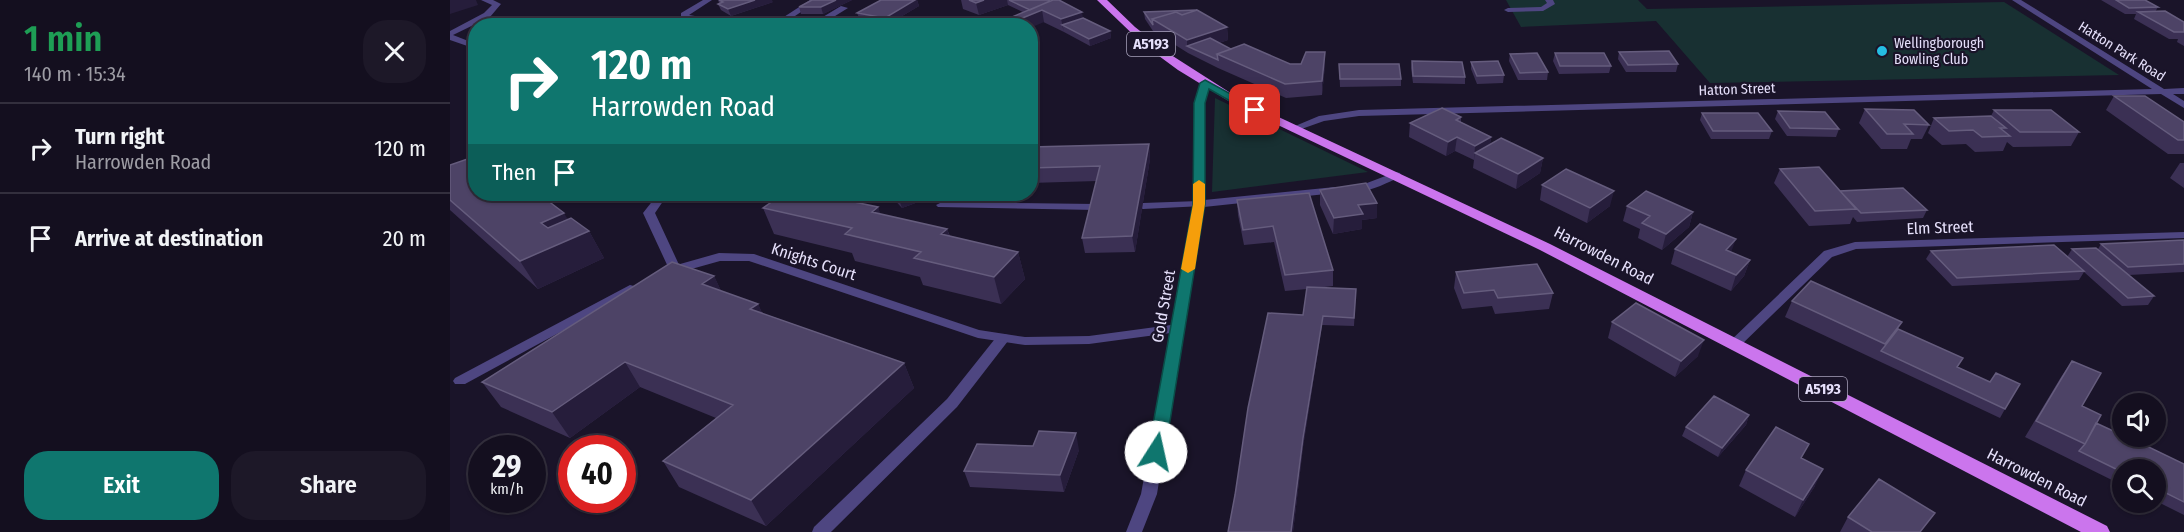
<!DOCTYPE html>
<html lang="en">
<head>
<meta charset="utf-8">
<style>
	:root { --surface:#140f1f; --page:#1d1828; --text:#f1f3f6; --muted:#9d9ca4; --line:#332f3d; --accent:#0f766e }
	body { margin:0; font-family:"Fira Sans Condensed",sans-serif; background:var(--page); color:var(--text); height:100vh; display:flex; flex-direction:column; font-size:22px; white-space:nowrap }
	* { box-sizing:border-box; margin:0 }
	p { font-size:20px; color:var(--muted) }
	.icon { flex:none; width:33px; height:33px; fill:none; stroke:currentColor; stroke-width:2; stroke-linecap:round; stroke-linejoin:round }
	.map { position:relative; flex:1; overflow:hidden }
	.details { display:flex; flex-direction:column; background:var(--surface); width:450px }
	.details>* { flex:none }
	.banner { position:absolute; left:18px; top:18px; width:570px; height:183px; border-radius:24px; box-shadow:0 2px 4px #0004,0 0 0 2px var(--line); background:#0f766e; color:#fff; overflow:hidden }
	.buttons { position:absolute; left:1662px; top:393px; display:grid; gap:12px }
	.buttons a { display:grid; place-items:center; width:54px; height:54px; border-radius:50%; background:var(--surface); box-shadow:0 2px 4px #0004,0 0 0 2px var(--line); font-size:30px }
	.speed { position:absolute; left:18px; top:435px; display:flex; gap:12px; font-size:30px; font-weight:700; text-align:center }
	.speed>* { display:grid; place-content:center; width:78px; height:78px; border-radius:50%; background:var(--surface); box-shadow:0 2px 4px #0004,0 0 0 2px var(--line); line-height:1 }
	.speed small { font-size:15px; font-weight:400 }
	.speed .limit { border:9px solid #d22; background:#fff; color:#111 }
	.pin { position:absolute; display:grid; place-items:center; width:51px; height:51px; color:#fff; margin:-26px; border-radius:12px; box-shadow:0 3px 9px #0006 }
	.me { position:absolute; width:66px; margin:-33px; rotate:10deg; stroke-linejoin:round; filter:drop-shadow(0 0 4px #0008) }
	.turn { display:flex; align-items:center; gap:21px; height:126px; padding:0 24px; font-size:27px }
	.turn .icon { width:78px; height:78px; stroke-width:2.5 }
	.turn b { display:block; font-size:42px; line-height:51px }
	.then { display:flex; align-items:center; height:57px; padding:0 24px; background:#0003; gap:12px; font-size:22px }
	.round { display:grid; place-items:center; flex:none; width:63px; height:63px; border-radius:24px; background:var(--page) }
	.summary { display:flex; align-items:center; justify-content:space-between; height:102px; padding:0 24px }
	h1 { font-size:36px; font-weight:600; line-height:45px; color:#1e9e55 }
	.primary-button { display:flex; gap:12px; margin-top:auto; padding:12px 24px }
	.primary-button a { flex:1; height:69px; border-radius:24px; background:var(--accent); color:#fff; font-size:24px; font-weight:600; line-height:69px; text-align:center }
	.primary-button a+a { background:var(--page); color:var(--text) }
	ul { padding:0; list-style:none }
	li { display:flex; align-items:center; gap:18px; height:90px; padding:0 24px; border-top:2px solid var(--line) }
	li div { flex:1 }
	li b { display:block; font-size:22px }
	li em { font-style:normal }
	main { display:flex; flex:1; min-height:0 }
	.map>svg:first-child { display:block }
</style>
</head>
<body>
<main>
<section class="details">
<div class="summary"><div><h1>1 min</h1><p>140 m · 15:34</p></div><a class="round"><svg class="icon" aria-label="close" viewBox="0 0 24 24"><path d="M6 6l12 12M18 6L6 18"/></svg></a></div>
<ul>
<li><svg class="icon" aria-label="right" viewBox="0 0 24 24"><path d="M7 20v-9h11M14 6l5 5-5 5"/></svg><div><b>Turn right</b><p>Harrowden Road</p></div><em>120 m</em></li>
<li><svg class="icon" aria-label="arrive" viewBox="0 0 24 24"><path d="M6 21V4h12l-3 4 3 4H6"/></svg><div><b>Arrive at destination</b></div><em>20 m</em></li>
</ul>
<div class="primary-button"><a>Exit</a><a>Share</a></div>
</section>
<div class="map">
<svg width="1734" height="532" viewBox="0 0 1734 532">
	<rect width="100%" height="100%" fill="#1a1429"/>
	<path fill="#183032" d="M1056,0H1188L1197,9L1554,2L1669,75L1260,83L1206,21L1071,27Z
		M765,98L918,172L762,192Z"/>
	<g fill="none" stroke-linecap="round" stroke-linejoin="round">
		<path fill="#4e4681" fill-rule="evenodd" d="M31,0H43L51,4L40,17L3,35L26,44V49L0,40V31L34,13L42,5Z
			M360,0H369L330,26H320Z
			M1095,0H1103L1105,4L1093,11L1058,12L1054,10L1058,8L1091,7L1097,3Z
			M391,6L398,8L369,26H358Z
			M208,194H218L205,213L231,269L225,273L219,269L193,213Z
			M749,201L753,202L754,204L753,206L693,209L687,206L693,203Z
			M492,202L646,204L652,207L646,210L488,207L486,205Z
			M553,334L558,335L560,338L558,341L507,407L381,532H362L364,527L497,399L548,335Z"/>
		<path fill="#4e4681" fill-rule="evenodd" d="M253,0H262L239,15L304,26H279L231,19V13Z
			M1562,0H1571L1714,89L1734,88V94H1723L1734,101V108L1711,94L909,116L874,121L843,132L838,129L869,116L909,110L1702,89Z
			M1734,232V238L1406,249L1382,257L1289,347H1279L1277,344L1374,251L1405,242Z
			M269,253L304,254L529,330L575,337L639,336L728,324L735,328L728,332L639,344L575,345L528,338L299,261H270L220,275L214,271L216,268Z
			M180,285L184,286L186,289L184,292L15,384H5L3,381L5,378Z"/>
		<path fill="#4e4681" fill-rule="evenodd" d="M755,80L760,83L754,103V200L885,187L890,190L885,193L754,207L707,494L692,532H676L691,494L744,204V103L750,83Z
			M946,172L950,173L951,175L950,177C936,183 910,198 897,188L898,186L917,183Z"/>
		<path fill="#cb75ed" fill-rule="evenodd" d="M647,0H657L685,27L718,53L790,99L1100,244L1657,526L1660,532H1631L1090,250L782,103L728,70L694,45Z"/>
	</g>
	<path fill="#3b3054" d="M268,0L323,2L281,16L271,10L268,4L269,3Z
		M362,0H402L373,14H351L349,7Z
		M431,0H467L469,6L437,25L410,20L407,13Z
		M511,0H598L660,31L661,38L640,46L614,32L558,5L529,15L513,9Z
		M1651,0H1695L1708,7L1705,12L1734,22V46L1727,42L1728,39H1719L1684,19L1686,14H1675Z
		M694,12L777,27L778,40L769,43L781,49L840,64H851L875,52V65L872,95L836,98L768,68L738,53L703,31L695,19Z
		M1169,52L1228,64L1226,72H1176L1168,59Z
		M1105,53L1161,66L1159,73L1109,74L1103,61Z
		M1060,54L1098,72L1097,80H1068L1059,61Z
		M962,61L1015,77V84L963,83L961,68Z
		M1021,62L1054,75L1053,83L1027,84L1021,69Z
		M889,64L951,79V86L890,87Z
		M1664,96L1734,122V154H1718L1656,110Z
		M1415,109L1479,125L1472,139H1461L1457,149H1431L1409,123Z
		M1544,110L1629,132L1621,146L1563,147L1557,142L1553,151L1525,152L1516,144L1492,145L1478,133L1484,118L1541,116Z
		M1328,111L1389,129L1386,137L1337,136L1325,119Z
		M1252,113L1322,131L1319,139H1261L1250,120Z
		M1011,117V122L1041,137L1040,144L1093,158L1090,173L1066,189L1023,168L1024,160L1005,151L996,156L959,137L960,123Z
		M699,144L700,159L685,252L635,253L632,238L647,181L580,183V147Z
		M1730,163H1734V188L1720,178Z
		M0,165L118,219L139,231L154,258L88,289L0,210Z
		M1330,169L1390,191L1477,210L1473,218L1407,222L1403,217L1400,224L1359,226L1324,183Z
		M1092,185L1160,206L1137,223L1090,200Z
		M870,190L927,203V218L912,220V229L883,234L870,205Z
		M439,194H490L452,208Z
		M787,200L883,270V286L867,288L906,289L904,326L872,325L853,447L843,532H778L785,495L853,315L857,289L835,291L824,242L794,245L788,215Z
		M1177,206L1243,212L1239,227L1212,250L1188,238L1190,229L1173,221Z
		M428,207L430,214L497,229L500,236L568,252L575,279L551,304L473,285L470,277L405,261L402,253L324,234L313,208Z
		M1734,240V272L1679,275L1704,296L1698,305L1672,306L1634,272L1629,280L1502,286L1476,259L1481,251L1617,257L1622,249H1648L1651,244Z
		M1225,249L1281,252L1300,260L1294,276L1281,291L1221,264Z
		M1006,272L1103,293L1099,309L1045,314L1042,306L1012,309L1004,288Z
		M264,276L271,291L308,304L312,313L454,363L464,388L316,526L229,487L213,461L266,418L190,387L120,438L51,407L32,382Z
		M1342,301L1448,329L1508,367L1540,382L1555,409L1550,418L1335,317Z
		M1162,322L1248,356L1225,377L1158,338Z
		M1622,361L1632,406L1646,423L1734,464V515L1706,501V470H1672V485L1575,437L1611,377Z
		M1299,415L1296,425L1268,457L1232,436L1236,427Z
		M583,446L629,450L614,492L520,487L514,471Z
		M1296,470L1365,486L1345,517L1289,486Z
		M1398,517L1472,532H1390Z"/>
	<path fill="#261d3b" d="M0,0H26L28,5L0,14Z
		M305,0H322L323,2L281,16L278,9Z
		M386,0H402L373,14L371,7Z
		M465,0H467L469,6L437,25L435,18Z
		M534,0H557L558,5L529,15L526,3Z
		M592,10L594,22L580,28V26H553Z
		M632,12L634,25H612L614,32L611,19Z
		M777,27L778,40L746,50L737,46V40Z
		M660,31L661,38L640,46L639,39Z
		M875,52V65L872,95V81Z
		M1007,137L1005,151L996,156L998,142Z
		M1041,137L1039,151L1025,153L1024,160L1025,146Z
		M699,144L700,159L685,252L682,236Z
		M1093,158L1090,173L1066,189L1068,174Z
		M1164,191L1160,206L1137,223L1140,208Z
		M447,194H490L452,208Z
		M927,203V218L912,220V229L883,234L884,218L908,205Z
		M428,207L437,234L422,212Z
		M1243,212L1239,227L1212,250L1216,234Z
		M114,213L128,236L139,231L154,258L88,289L70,261L91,223Z
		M497,229L505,255L491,234Z
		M1286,239L1280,255L1276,250Z
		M568,252L575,279L551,304L544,277Z
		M1300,260L1294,276L1281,291L1286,275Z
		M264,276L276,301L252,284Z
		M308,304L320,328L300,309Z
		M873,316L872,325L853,447L843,532H841L853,438Z
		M1452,322L1444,338L1431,351L1435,344Z
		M1254,340L1248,356L1225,377L1231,361Z
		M175,362L190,387L120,438L102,412Z
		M454,363L464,388L316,526L301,500Z
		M1299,415L1296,425L1268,457L1272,448Z
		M626,433L629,450L614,492L610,475Z
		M1373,469L1365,486L1345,517L1353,500Z"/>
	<path fill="#4d4366" stroke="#655c7d" stroke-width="1.5" d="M269,0H305L278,9L268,4L273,2Z
		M362,0H386L371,7H349Z
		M431,0H465L435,18L407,13Z
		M519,0H534L526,3Z
		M559,0H598L600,1L580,10Z
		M603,0H609L632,12L611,19L592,10L553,26H540Z
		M1666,0H1695L1708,7L1679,8Z
		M747,10L777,27L737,40L702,19L726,12L732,15Z
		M747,10L732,15L726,12L702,19L703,25L694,12Z
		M1715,11L1734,22V32H1724L1688,12Z
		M633,18L660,31L639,39L612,25Z
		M395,19L420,24L418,26H383Z
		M160,20L206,26H150Z
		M760,38L781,49L767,54L768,60L737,46Z
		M794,44L840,64H851L856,52H875L872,81L835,84L767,54Z
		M1219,51L1228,64L1178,65L1169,52Z
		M1087,53L1098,72L1070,73L1060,54Z
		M1105,53H1154L1161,66H1110Z
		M962,61L1012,62L1015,77L963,76Z
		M1048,61L1054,75L1027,76L1021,62Z
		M889,64H949L951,79H890Z
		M1664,96H1695L1734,122V140H1728Z
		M992,108L1011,117L1006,120L1041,137L1025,146L1007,137L998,142L960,123Z
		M1415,109L1464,110L1479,125L1454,124L1463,134H1437Z
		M1544,110H1601L1629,132H1570Z
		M1328,111L1375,112L1389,129L1340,128Z
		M1252,113H1308L1322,131H1263Z
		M1541,116L1556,128H1550L1560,136L1532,137L1523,130L1499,131L1484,118Z
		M1051,138L1093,158L1068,174L1025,153Z
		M699,144L682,236L632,238L650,166L580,168V147Z
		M26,156V194H89L114,213L91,223L98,228L121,218L139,231L70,261L0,200V165Z
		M1369,167L1406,209L1365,211L1330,169Z
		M1116,169L1164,191L1140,208L1092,185Z
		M916,183L927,203L908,205L913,214L884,218L870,190Z
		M1453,188L1477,210L1411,213L1390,191Z
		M1196,191L1243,212L1216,234L1192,223L1200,216L1177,206Z
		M859,193L883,270L835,275L823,226L793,230L787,200Z
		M333,194H366L428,207L422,212L497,229L491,234L568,252L544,277L464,258L471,252L395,234L402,228L313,208Z
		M1250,224L1286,239L1276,250L1300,260L1286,275L1225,249Z
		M1734,240V264L1678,267L1651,244Z
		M1604,245L1634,271L1507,278L1481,251Z
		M1646,248L1704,296L1678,298L1622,249Z
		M222,262L264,276L252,284L308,304L300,309L454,363L301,500L213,461L283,405L175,362L102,412L32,382Z
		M1087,264L1103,293L1048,298L1044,290L1014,293L1006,272Z
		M1361,281L1452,322L1435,344L1342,301Z
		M857,287L906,289L904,318L873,316L853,438L841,532H778L785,495L798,408L818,313L853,315Z
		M1186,303L1254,340L1231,361L1162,322Z
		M1448,329L1513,358L1507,367L1540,382L1546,373L1570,384L1555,409L1431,351Z
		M1622,361L1651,373L1632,406L1651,415L1635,444L1586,421Z
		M1264,396L1299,415L1272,448L1236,427Z
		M1646,423L1672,435V436H1676L1734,464V502L1706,488V470H1672V472L1629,451L1635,444Z
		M1326,427L1359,444L1351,458L1373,469L1353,500L1296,470Z
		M589,431L626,433L610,475L514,471L527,444L583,446Z
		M1429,479L1485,513L1470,532H1422L1398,517Z"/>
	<path fill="#0f766e" stroke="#0a4d48" stroke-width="1.5" d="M755,80L810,110L805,114L801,113L759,89L755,103V204L715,452L712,457L706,459L700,457L698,452L743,204L744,103L750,83Z"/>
	<path fill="#f59e0b" d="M749,180L755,184V204L745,269L738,273L731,269L743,204V184Z"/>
	<circle fill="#25bde2" stroke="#1a1429" stroke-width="2" cx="1432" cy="51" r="6"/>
	<g text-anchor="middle" stroke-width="4.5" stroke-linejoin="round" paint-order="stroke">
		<g font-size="14" fill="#e6e0fb" stroke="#1a1429" text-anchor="start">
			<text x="1444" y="48">Wellingborough<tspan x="1444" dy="16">Bowling Club</tspan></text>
		</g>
		<g font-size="14" fill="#e6e0fb" stroke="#1a1429">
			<text transform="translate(1672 51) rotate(32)" y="5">Hatton Park Road</text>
			<text transform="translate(1287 89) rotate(-2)" y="5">Hatton Street</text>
		</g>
		<g fill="#1a1429" stroke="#a9a3bc" stroke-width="1.5">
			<rect x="677" y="32" width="48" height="24" rx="4.5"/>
			<rect x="1349" y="377" width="48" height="24" rx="4.5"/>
		</g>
		<g font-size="15" font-weight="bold" fill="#e6e0fb">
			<text x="701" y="49">A5193</text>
			<text x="1373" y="394">A5193</text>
		</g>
		<g font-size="16" fill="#e6e0fb" stroke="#1a1429">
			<text transform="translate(1490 227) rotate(-2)" y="6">Elm Street</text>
			<text transform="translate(1154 255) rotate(27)" y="6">Harrowden Road</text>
			<text transform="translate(364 261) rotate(18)" y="6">Knights Court</text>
			<text transform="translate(713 306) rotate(-80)" y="6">Gold Street</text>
			<text transform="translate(1587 477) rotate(27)" y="6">Harrowden Road</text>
		</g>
	</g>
</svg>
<div class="buttons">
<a><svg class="icon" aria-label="sound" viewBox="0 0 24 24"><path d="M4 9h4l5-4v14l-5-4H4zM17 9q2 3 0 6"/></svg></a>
<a><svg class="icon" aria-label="search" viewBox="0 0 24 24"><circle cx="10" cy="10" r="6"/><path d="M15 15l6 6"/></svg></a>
</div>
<div class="speed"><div>29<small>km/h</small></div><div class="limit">40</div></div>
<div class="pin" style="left:805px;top:110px;background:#d93025"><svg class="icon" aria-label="arrive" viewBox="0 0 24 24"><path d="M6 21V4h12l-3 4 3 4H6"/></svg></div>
<svg class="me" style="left:706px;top:452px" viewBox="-20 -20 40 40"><circle r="19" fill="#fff"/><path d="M0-13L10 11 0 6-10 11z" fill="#0f766e"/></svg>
<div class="banner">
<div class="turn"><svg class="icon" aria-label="right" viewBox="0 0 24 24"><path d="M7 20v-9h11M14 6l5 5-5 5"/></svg><div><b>120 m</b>Harrowden Road</div></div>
<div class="then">Then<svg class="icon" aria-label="arrive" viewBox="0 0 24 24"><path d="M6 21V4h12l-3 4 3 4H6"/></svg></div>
</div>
</div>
</main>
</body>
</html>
